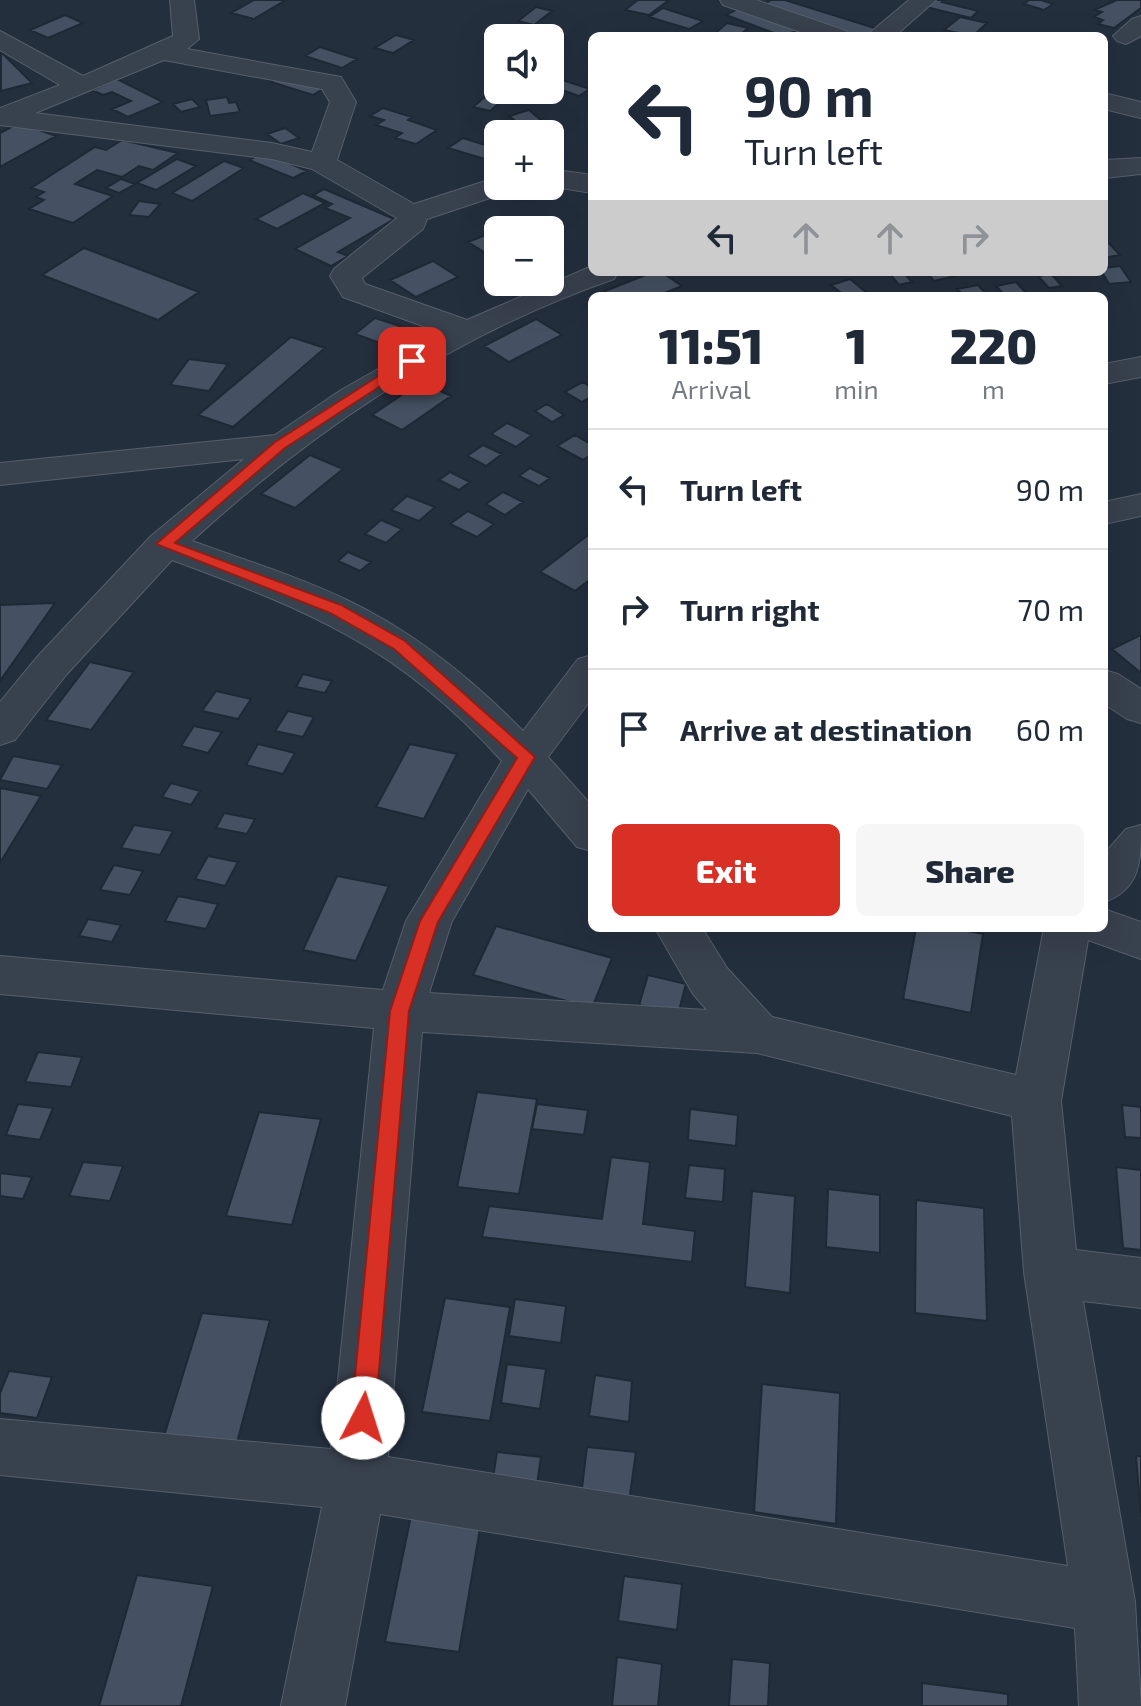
<!DOCTYPE html>
<html lang="en">
<head>
<meta charset="utf-8">
<style>
	:root { --surface:#fff; --page:#f6f6f7; --text:#1f2937; --muted:#747a83; --line:#e0e1e3; --accent:#d93025 }
	body { margin:0; font-family:"Exo 2",sans-serif; background:var(--page); color:var(--text); height:100vh; display:flex; flex-direction:column; font-size:30px; white-space:nowrap }
	* { box-sizing:border-box; margin:0 }
	p { font-size:26px; color:var(--muted) }
	.icon { flex:none; width:44px; height:44px; fill:none; stroke:currentColor; stroke-width:2; stroke-linecap:round; stroke-linejoin:round }
	.map { position:relative; flex:1; overflow:hidden }
	.side { position:absolute; left:588px; top:292px; width:520px; height:640px; display:flex; flex-direction:column; background:var(--surface); border-radius:12px; box-shadow:0 8px 32px #0002 }
	.side>* { flex:none }
	.top-card { position:absolute; left:588px; top:32px; width:520px; height:244px; border-radius:12px; box-shadow:0 8px 32px #0002; background:#fff; color:var(--text); overflow:hidden }
	.fabs { position:absolute; left:484px; top:24px; display:grid; gap:16px }
	.fabs a { display:grid; place-items:center; width:80px; height:80px; border-radius:12px; background:var(--surface); box-shadow:0 8px 32px #0002; font-size:40px }
	.pin { position:absolute; display:grid; place-items:center; width:68px; height:68px; color:#fff; margin:-34px; border-radius:16px; box-shadow:0 4px 12px #0006 }
	.me { position:absolute; width:88px; margin:-44px; rotate:5deg; stroke-linejoin:round; filter:drop-shadow(0 0 6px #0008) }
	.turn { display:flex; align-items:center; gap:28px; height:168px; padding:0 24px; font-size:36px }
	.turn .icon { width:104px; height:104px; stroke-width:2.5 }
	.turn b { display:block; font-size:56px; line-height:68px }
	.lanes { display:flex; align-items:center; height:76px; padding:0 24px; background:#0003; justify-content:center; gap:40px; direction:ltr }
	.lanes .off { opacity:.35 }
	.eta { display:flex; justify-content:space-evenly; align-items:center; height:136px; text-align:center }
	.eta b { font-size:48px; font-weight:800; line-height:56px }
	.cta { display:flex; gap:16px; margin-top:auto; padding:16px 24px }
	.cta a { flex:1; height:92px; border-radius:12px; background:var(--accent); color:#fff; font-size:32px; font-weight:800; line-height:92px; text-align:center }
	.cta a+a { background:var(--page); color:var(--text) }
	ul { padding:0; list-style:none }
	li { display:flex; align-items:center; gap:24px; height:120px; padding:0 24px; border-top:2px solid var(--line) }
	li div { flex:1 }
	li b { display:block; font-size:30px }
	li em { font-style:normal }
	.map>svg:first-child { display:block }
</style>
</head>
<body>
<div class="map">
<svg width="1141" height="1706" viewBox="0 0 1141 1706">
	<rect width="100%" height="100%" fill="#242f3e"/>
	<path fill="#455162" stroke="#1f2835" stroke-width="2" d="M254,0H286L254,19L231,13Z
		M638,0H669L649,15L625,10Z
		M771,0H785L881,30L872,36H852L759,7Z
		M924,0H945L942,2L978,11L971,18L918,5Z
		M1029,0H1041L1053,4L1044,10L1024,4Z
		M1117,0H1141V8L1114,28L1098,24L1103,20L1094,17L1102,12L1094,10Z
		M536,7L552,11L534,25L518,21Z
		M741,7L802,29L782,36L726,15Z
		M663,8L703,21L689,29L649,17Z
		M65,15L83,23L48,38L30,30Z
		M960,17L987,23L973,36L944,30Z
		M727,23L748,28L739,36H712Z
		M396,35L414,40L393,53L375,48Z
		M320,47L357,59L342,68L305,56Z
		M1,52L32,83L1,91Z
		M285,74L326,87L313,95L271,82Z
		M550,76L590,89L579,96L550,86Z
		M117,79L163,102L128,117L112,109L131,101L112,92L103,95L92,90Z
		M498,86V90H515L490,111L473,107Z
		M227,97L229,103L236,102L240,112L210,116L206,100Z
		M192,99L200,107L181,112L173,104Z
		M383,108L412,117L408,120L437,130L416,144L395,138L402,133L376,125L384,120L370,116Z
		M529,110L548,126L528,131L509,116Z
		M19,123L56,136L0,167V133Z
		M285,128L299,138L281,144L267,134Z
		M463,138L498,149V163L448,148Z
		M122,140L178,153L153,170L139,166L122,177L97,170L75,184L113,196L73,223L29,209L44,200L36,197L44,192L31,188L95,147L106,150Z
		M264,152L307,171L293,178L249,160Z
		M177,159L196,166L156,190L137,183Z
		M224,161L244,168L192,201L172,193Z
		M121,179L135,184L119,193L106,188Z
		M324,189L394,219L338,252L348,256L331,266L295,249L350,218L325,208L332,204L313,195Z
		M303,193L325,203L277,229L256,219Z
		M139,201L160,204L149,217L129,215Z
		M498,230V256L493,258L468,242Z
		M1104,241H1107L1120,255L1104,258Z
		M84,248L199,292L158,320L42,275Z
		M433,261L458,277L416,297L390,280Z
		M1120,266L1131,282L1109,284L1102,272L1104,268Z
		M653,272H661L682,286L657,296H612L605,291Z
		M903,272L912,282L899,285L889,273Z
		M927,272H950L955,276L934,281Z
		M1051,274L1062,286L1049,288L1038,276Z
		M850,279L867,293L845,296L831,285Z
		M1016,282L1027,294L1005,296L996,286Z
		M978,285L988,296H964L957,289Z
		M375,318L400,326L380,343L355,334Z
		M536,319L562,335L509,362L484,346Z
		M291,337L325,348L233,427L198,415Z
		M189,359L228,364L209,391L170,385Z
		M421,382L451,396L402,430L372,415Z
		M583,382L592,388V396L582,402L565,392Z
		M547,404L564,415L552,422L535,411Z
		M507,423L532,435L516,447L491,434Z
		M575,435L592,445V454L583,460L557,446Z
		M483,445L502,454L486,466L467,456Z
		M310,455L343,469L295,508L261,494Z
		M530,468L550,478L539,486L519,476Z
		M450,472L470,482L459,490L439,480Z
		M503,492L523,502L505,515L486,504Z
		M407,496L435,507L419,521L391,510Z
		M468,511L494,524L477,537L450,524Z
		M381,520L402,529L386,543L365,534Z
		M592,532V578L575,591L540,572Z
		M348,552L371,562L360,571L338,561Z
		M55,603L0,681V605Z
		M1141,635V673L1112,649Z
		M90,662L134,672L91,730L46,720Z
		M303,674L332,681L325,693L296,687Z
		M216,691L251,699L238,719L202,711Z
		M288,711L314,717L303,737L275,731Z
		M194,726L222,732L208,753L181,746Z
		M258,744L295,753L283,774L246,765Z
		M410,744L457,754L424,819L376,807Z
		M13,756L62,765L47,789L0,780Z
		M171,783L200,791L191,805L162,797Z
		M0,788L41,796L0,863Z
		M224,813L255,819L247,834L216,828Z
		M134,825L173,831L160,855L121,848Z
		M208,856L238,862L225,886L195,879Z
		M114,865L143,871L130,895L100,890Z
		M337,876L389,886L356,961L303,950Z
		M178,896L218,904L206,929L165,921Z
		M88,919L121,925L112,942L79,936Z
		M496,926L612,958L592,1008L473,975Z
		M916,928H953L983,934L971,1013L903,999Z
		M648,975L686,984L678,1014L639,1005Z
		M38,1052L82,1057L71,1087L25,1082Z
		M477,1092L537,1099L519,1194L457,1187Z
		M18,1104L53,1108L40,1140L6,1135Z
		M537,1104L588,1110L584,1135L532,1129Z
		M1122,1105L1141,1107V1138L1125,1137Z
		M690,1109L738,1115L736,1146L688,1140Z
		M259,1112L321,1119L292,1225L226,1216Z
		M611,1157L650,1162L643,1224L695,1231L692,1262L482,1237L489,1206L602,1219Z
		M83,1162L123,1166L110,1201L69,1196Z
		M689,1165L725,1169L723,1202L685,1198Z
		M1116,1167L1141,1170V1250L1123,1248Z
		M0,1173L32,1177L23,1199L0,1196Z
		M828,1189L880,1195V1253L826,1247Z
		M752,1191L795,1196L790,1293L745,1287Z
		M916,1200L984,1208L987,1321L915,1313Z
		M445,1298L510,1307L490,1421L422,1412Z
		M515,1299L566,1306L561,1343L509,1336Z
		M202,1313L270,1320L236,1446L164,1436Z
		M507,1364L546,1369L540,1409L501,1403Z
		M9,1371L52,1377L37,1418L0,1413V1393Z
		M595,1375L632,1381L629,1422L589,1416Z
		M762,1384L840,1393L836,1524L754,1512Z
		M587,1447L636,1452L629,1502L581,1496Z
		M497,1452L541,1457L537,1484L493,1478Z
		M1136,1456H1141V1517Z
		M413,1506L482,1517L459,1652L385,1642Z
		M137,1575L213,1586L181,1706H99Z
		M624,1576L682,1584L677,1630L618,1621Z
		M617,1657L662,1664L658,1706H612Z
		M732,1659L770,1663L768,1706H729Z
		M922,1683L1008,1694V1706H922Z"/>
	<g fill="none" stroke-linecap="round" stroke-linejoin="round">
		<defs>
			<path id="minor" d="M170,0H194L199,39L187,49L341,77L356,102L337,160L414,204L498,177V186H512L508,192L427,219L423,229L362,278L365,284L467,320L592,266V272H618L614,279C456,334 314,429 192,541C244,560 297,576 347,600C414,632 471,678 523,731L578,659L592,655V698L548,757L592,806V851L577,847L528,789L452,921L429,993L707,1010L693,994L655,928H702L727,968L772,1017L1016,1075L1044,928H1104V909L1141,922V959L1088,940L1061,1101L1076,1250L1141,1258V1308L1083,1301L1135,1602L1141,1706H1079L1075,1628L380,1514L345,1706H281L322,1507L0,1475V1419L331,1449L374,1028L0,994V956L383,990L406,921L502,761C398,647 313,612 172,560L66,675L15,740L0,745V702L38,656L151,536L244,459L0,485V463L275,435L341,390L442,333L343,297L330,276L334,269L397,218L312,169L272,159L0,125V108L60,85L0,50V31L83,76L173,36ZM164,60L322,89L330,102L312,152L272,143L35,113ZM422,1032L757,1053L1012,1116L1024,1272L1068,1566L388,1457Z
				M720,0H756L846,31L850,36H812L723,5Z
				M909,0H936L895,36H866Z
				M1141,16V36L1126,44L1117,41L1113,36L1132,19Z
				M1104,93L1141,102V118L1104,109Z
				M1141,158V174L1104,178V160Z
				M550,169L592,175V193L548,186Z
				M1141,357V377L1104,384V364Z
				M1141,494V516L1104,524V502Z
				M1104,670L1118,674L1141,689V723L1127,719L1104,704Z
				M1141,825C1141,861 1141,889 1104,902V854L1126,829Z"/>
		</defs>
		<use href="#minor" stroke="#565f6c" stroke-width="2"/>
		<use href="#minor" fill="#38414e" fill-rule="evenodd"/>
	</g>
	<path fill="#d93025" stroke="#8d1f18" stroke-width="2" d="M407,358L419,361L285,448L175,543L341,605L405,641L535,757L438,922L409,1011L375,1418L371,1426L363,1430L354,1426L351,1418L390,1011L420,921L517,758L394,649L330,613L156,544L275,442Z"/>
</svg>
<div class="fabs">
<a><svg class="icon" aria-label="sound" viewBox="0 0 24 24"><path d="M4 9h4l5-4v14l-5-4H4zM17 9q2 3 0 6"/></svg></a>
<a>+</a>
<a>−</a>
</div>
<div class="pin" style="left:412px;top:361px;background:#d93025"><svg class="icon" aria-label="arrive" viewBox="0 0 24 24"><path d="M6 21V4h12l-3 4 3 4H6"/></svg></div>
<svg class="me" style="left:363px;top:1418px" viewBox="-20 -20 40 40"><circle r="19" fill="#fff"/><path d="M0-13L10 11 0 6-10 11z" fill="#d93025"/></svg>
<div class="top-card">
<div class="turn"><svg class="icon" aria-label="left" viewBox="0 0 24 24"><path d="M17 20v-9H6M10 6l-5 5 5 5"/></svg><div><b>90 m</b>Turn left</div></div>
<div class="lanes"><svg class="icon" aria-label="left" viewBox="0 0 24 24"><path d="M17 20v-9H6M10 6l-5 5 5 5"/></svg><svg class="icon off" aria-label="ahead" viewBox="0 0 24 24"><path d="M12 20V5M6 11l6-6 6 6"/></svg><svg class="icon off" aria-label="ahead" viewBox="0 0 24 24"><path d="M12 20V5M6 11l6-6 6 6"/></svg><svg class="icon off" aria-label="right" viewBox="0 0 24 24"><path d="M7 20v-9h11M14 6l5 5-5 5"/></svg></div>
</div>
<section class="side">
<div class="eta">
<div><b>11:51</b><p>Arrival</p></div>
<div><b>1</b><p>min</p></div>
<div><b>220</b><p>m</p></div>
</div>
<ul>
<li><svg class="icon" aria-label="left" viewBox="0 0 24 24"><path d="M17 20v-9H6M10 6l-5 5 5 5"/></svg><div><b>Turn left</b></div><em>90 m</em></li>
<li><svg class="icon" aria-label="right" viewBox="0 0 24 24"><path d="M7 20v-9h11M14 6l5 5-5 5"/></svg><div><b>Turn right</b></div><em>70 m</em></li>
<li><svg class="icon" aria-label="arrive" viewBox="0 0 24 24"><path d="M6 21V4h12l-3 4 3 4H6"/></svg><div><b>Arrive at destination</b></div><em>60 m</em></li>
</ul>
<div class="cta"><a>Exit</a><a>Share</a></div>
</section>
</div>
</body>
</html>
